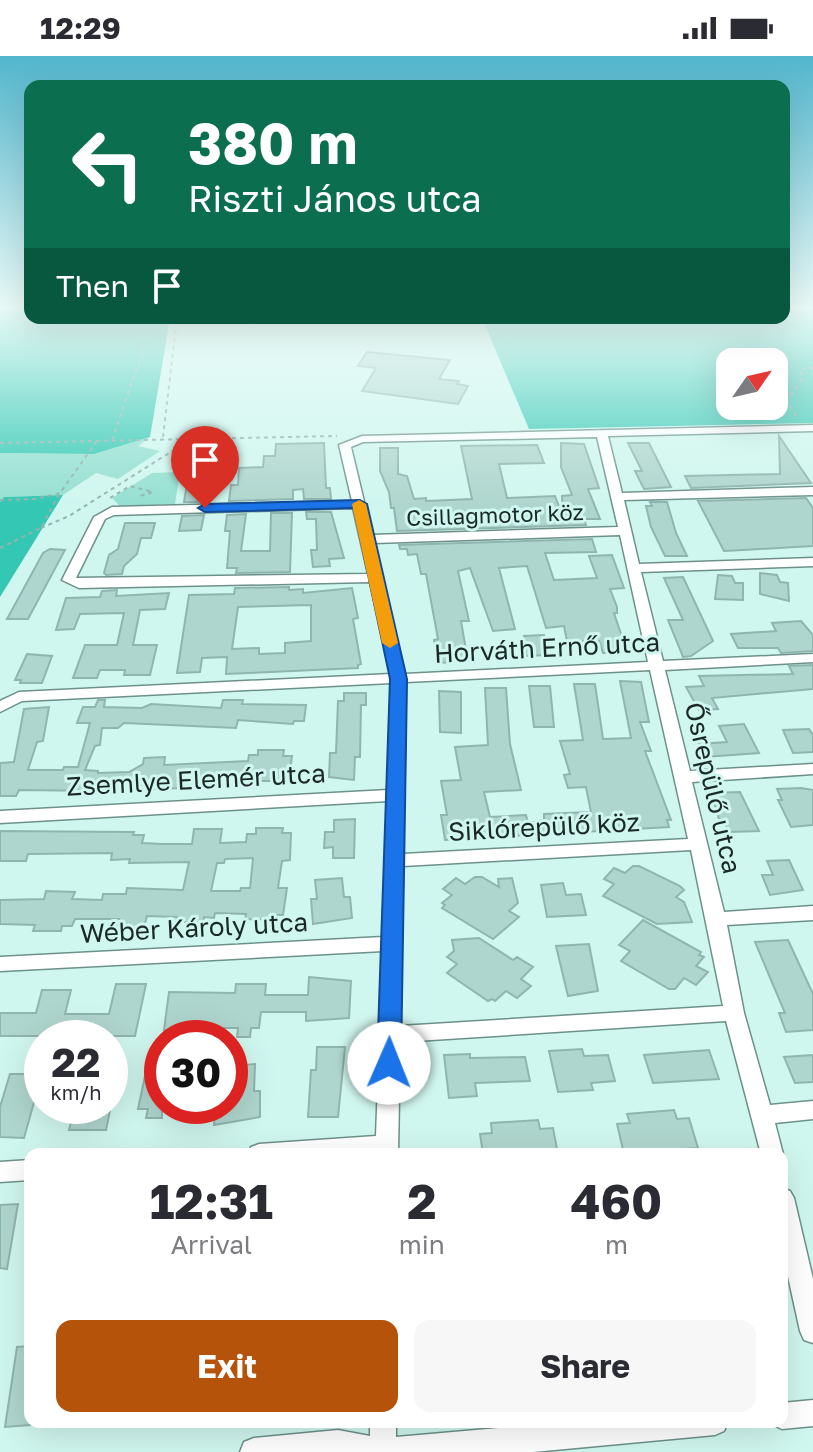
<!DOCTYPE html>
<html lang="en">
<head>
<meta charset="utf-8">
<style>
	:root { --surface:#fff; --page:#f7f7f7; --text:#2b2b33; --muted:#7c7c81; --accent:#b45309 }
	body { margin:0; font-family:"Golos Text",sans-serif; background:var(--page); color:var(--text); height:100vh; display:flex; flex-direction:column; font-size:30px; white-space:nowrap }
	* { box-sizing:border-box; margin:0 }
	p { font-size:26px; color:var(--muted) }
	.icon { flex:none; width:44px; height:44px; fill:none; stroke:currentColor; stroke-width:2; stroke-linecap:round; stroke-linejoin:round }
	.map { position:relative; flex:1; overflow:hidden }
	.side { position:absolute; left:24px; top:1092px; width:764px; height:280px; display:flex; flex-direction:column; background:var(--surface); border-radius:16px; box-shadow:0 8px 32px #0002 }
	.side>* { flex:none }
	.hud { position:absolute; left:24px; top:24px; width:766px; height:244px; border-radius:16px; box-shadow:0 8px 32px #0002; background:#0b6e4f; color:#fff; overflow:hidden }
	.needle { width:52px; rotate:56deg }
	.fabs { position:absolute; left:716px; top:292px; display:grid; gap:16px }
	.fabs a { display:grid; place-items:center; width:72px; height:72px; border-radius:16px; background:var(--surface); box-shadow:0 8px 32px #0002; font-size:40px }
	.speed { position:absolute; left:24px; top:964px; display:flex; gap:16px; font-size:40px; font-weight:700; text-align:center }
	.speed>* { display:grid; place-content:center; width:104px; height:104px; border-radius:50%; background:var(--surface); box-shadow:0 8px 32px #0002; line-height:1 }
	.speed small { font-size:20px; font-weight:400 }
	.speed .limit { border:12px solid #d22; background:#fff; color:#111 }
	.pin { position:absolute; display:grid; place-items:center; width:68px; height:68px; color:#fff; margin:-82px -34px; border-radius:50% 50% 50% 0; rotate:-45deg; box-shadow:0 0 8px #0007 }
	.pin .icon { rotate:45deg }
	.me { position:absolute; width:88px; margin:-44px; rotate:1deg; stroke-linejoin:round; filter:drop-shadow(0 0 6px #0008) }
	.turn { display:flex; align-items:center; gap:28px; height:168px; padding:0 32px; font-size:36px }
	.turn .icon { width:104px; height:104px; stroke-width:2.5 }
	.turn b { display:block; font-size:56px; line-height:68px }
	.then { display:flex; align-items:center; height:76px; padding:0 32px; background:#0003; gap:16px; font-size:30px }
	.eta { display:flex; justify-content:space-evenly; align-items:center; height:136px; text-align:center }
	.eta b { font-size:48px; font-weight:700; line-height:56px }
	.button { display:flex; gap:16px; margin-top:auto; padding:16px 32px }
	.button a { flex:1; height:92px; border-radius:16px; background:var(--accent); color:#fff; font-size:32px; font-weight:700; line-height:92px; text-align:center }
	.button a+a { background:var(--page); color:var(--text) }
	.status { display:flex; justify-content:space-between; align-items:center; height:56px; padding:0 40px; background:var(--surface); direction:ltr }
	.status svg { height:22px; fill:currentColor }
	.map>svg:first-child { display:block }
</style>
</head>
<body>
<div class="status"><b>12:29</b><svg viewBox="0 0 49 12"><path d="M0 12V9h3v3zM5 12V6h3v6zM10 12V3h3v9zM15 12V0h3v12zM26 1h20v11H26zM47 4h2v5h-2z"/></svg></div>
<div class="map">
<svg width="813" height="1396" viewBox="0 0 813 1396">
	<rect width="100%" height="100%" fill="#d0f7ef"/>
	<path fill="#95e0d2" d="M150,381L138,390L160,395L118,423L96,417L63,439L4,441L0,446V397L94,398Z
		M180,416L175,448L120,450L112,442L152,417Z"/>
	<path fill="#34c8b4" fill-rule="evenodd" d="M0,253H30V262H170L150,381L94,398L0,397Z
		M784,253H813V367L529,373L482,262H784ZM730,306H774V350H730Z
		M63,439L0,541V446L4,441Z"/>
	<path fill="#afd6ce" stroke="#90b5ae" stroke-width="2" fill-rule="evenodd" d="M367,296L450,304L439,323L459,325L457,328L468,330L458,348L362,335L376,312L358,310Z
		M779,380L811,427L691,432L685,420L780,418Z
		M324,387L326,432H330L331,443H304L303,433L293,434V443L229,445L231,429H238L239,412L263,411L264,400H275L276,388Z
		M561,387L584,388L599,432L588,433L600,463H584L586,469L397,475L394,452H391L389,436L380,415V392H398V418L407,420L414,443L426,442V445L472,443L461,390L537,389L544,407L499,408L507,442L555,440L563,461L562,440L572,439L561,411Z
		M628,387H649L671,431L644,433L635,415H642Z
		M213,408L206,446H184L190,409Z
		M806,442L813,452V490L743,494L724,495L698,445Z
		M650,446H667L676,477L687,500H665L651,471L646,450H652Z
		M306,456H331L344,502L329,503L330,510L313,511L311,494H317L316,463H307Z
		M271,457H292L290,516L236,517L237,512H227L230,475H225L227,459L246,458L241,495H270Z
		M204,459L201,474L179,475L182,460Z
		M125,467H155L151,482H141L137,498L124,510L122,518L106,519L104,517L109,499L118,493Z
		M592,483L596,496L545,497L554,524L597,522L589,500L612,499L624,532L610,533L617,551V557H614L627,596L603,597L599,585H567L564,570L546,572L527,510L499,512L515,573L493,575L470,512L458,515L469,565H461L468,605L438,607L434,584L438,583L426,518H421L417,498L408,499L407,493H400L399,489Z
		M50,493L65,494L28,563H7L43,497Z
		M760,517L777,519L780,526L788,527L789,545L760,538Z
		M718,519L732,520L735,527H743V544L715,543Z
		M683,521L713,585L691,600L683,601L668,564H683L664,522Z
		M289,531V534L303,533V537L352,532L358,562L353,563L361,608L358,609V612L226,618L227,601L202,602L200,616L177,617L189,539L234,538L235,532ZM311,549V585L285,587V597L259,598V592L232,593L238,551Z
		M117,534L116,540L169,537L165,553L140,554L133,589H157L150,619H124L125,614H100L97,622H73L85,589H117L124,557L80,558L74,573L56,574L66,542L100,541L102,535Z
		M801,565L813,579V595L781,597L778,592H738L731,578L776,575L772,567Z
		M544,579L547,599L526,600L524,580Z
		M27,598L52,600L42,627H20L21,624H15Z
		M813,609V633L712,642L718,653L699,654L686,631L704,630L699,620L793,618L789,610Z
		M620,625L641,626L649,666H640L651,695H645L671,764H667L669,771L445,784L441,759H447L441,725L461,724L455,691L488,689L485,632H506L510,688L521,734L484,736L490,761L526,759L528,767L544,764V758L591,756L586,731L568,732L564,719L570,718L560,685L583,684L574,628H595L603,683L631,682Z
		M529,630H550L554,671H534Z
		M439,635L461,636V677L440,676Z
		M344,637H366V649H361L360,701H355L354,724L329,721L330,697H336L338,645H344Z
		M98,644H105L104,651L142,652L151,648L221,652L223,644H243L242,648L306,649L304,665H294L293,668L238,664L236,672L124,667L118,672H102L100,689L95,690L85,714L98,715V717L129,716L143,708L144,702L165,701L164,709L248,705L249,699H258V694H284L283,700H292L289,721H280V725H252L253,720H226V730L137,734V731L101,732L100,735L19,734L16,740H0V707L14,706L24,653L49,651L43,685L37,686L28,714H63L64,711H78L90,667H77L83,651H95Z
		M744,668L759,697L705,701L699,688L727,686L719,670Z
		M809,673L813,679V696L793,697L783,674Z
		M801,732L813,734V769L791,771L778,744H782L777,733Z
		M740,736L759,775L729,776L723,763H719L711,737Z
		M355,763L354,802H333V791L324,792L325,776H334V764Z
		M256,772H283L282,777H291L290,804L282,805L278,832H287L283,859H273L272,864L245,863L246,858L215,857L214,862L204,861L203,866H176L177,861L147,860L144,871L117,872L119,863H75L72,870H62L61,875H33L35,869L0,868V844L44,843L46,835L75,836L72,843L102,844L103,838H126L127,832L183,834L189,806L129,807L130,803L111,804L112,797L28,798L26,805H0V775L134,776L133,779H144L142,787L163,788H192L194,773H222L220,787L246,786L247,778H256ZM253,802L250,832H241L240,835H211L217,807H224L225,803Z
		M789,804L803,834L770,839L762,819H773L767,805Z
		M633,810H639L680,830L684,834L676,841L684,846L692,866L657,868L603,840L614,828L604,823L614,812L625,817Z
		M475,821H482L499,831L498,823L512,822L518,847L509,855L519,861L493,883L442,852L445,849L442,847L452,839L443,833L456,822L465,828Z
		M342,822L344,841H350L352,862L313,868L311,843H317L315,824Z
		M563,827L566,839L581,838L586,859L547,861L541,829Z
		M643,864L701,896L699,899L704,901L696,910L708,916L696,929L684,922L675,933H669L621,905L630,895L619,889Z
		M479,882L513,904L517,901L533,911L521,923L531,930L517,942L506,935L495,945L492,943L488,945L447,917L457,908L447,901L454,895L452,884Z
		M788,884L813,938V974L786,976L779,957H785L755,886Z
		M589,888L598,935L568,940L556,890Z
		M309,921L351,925L349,962L306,965V956H261L259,972H251L250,981H237L238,972H206L205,979H192V974H164L169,936L235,937L236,928H266L265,939H308Z
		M116,928H146L135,980H0V957H36L42,934H71L65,958H109Z
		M317,991H345L338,1061H308L311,1014H316Z
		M582,993L584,1000L608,999L615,1025L591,1027L593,1034L558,1036L549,995Z
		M709,994L719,1023L653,1027L644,999Z
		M470,998V1002L525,1001L530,1025L475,1027L477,1040L449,1042L444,999Z
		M813,999V1026L795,1027L784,1001Z
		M255,1008L254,1035H260V1061L214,1069L215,1050H230V1010Z
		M10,1018H42L24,1082L0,1081V1051Z
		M162,1019V1062H146L148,1053H138L145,1020Z
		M75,1050H111L106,1074H69Z
		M674,1054L677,1063L689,1062L698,1092L624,1098L617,1068L630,1067L627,1058Z
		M538,1064L540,1073L553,1072L558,1098H483L480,1078L492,1077L491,1067Z
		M18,1148L7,1213L0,1212V1149Z
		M30,1290V1369L5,1371L17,1291Z"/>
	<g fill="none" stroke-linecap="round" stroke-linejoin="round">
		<defs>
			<path id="street" d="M813,369V375L608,380L622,437L813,431V439L624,444L639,508L813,502V510L641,516L663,605L813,598V606L665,614L690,715L813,708V718L692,726L724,856L813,850V864L727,869L744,957L770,1049L813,1045V1063L775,1067L783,1098L782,1100V1098H761L726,965L400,986L398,1098H248L251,1091L259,1088L376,1080L383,895L0,915V901L383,881L388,745L0,767V755L388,734L391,627L22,645L0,656V645L19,636L391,618L370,526L79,532L62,524L94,461L112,451L352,445L339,389L362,380ZM597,381L618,471L372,479L351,391L363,386ZM353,452L368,518L76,522L105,463L114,459ZM620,479L648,606L405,618L374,487ZM650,614L688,783L403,798L406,626ZM691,794L723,950L400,970L403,810Z
				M30,1104V1124L0,1126V1106Z
				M782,1132L790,1135L794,1142L813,1223V1287L804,1284L800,1275L782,1193Z
				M813,1344V1370L782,1373L773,1369L771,1366H782V1347Z
				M370,1366H396V1381L567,1366H728L724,1375L715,1379L533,1396H240L244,1386L254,1382L338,1374L370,1380Z"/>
		</defs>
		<use href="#street" stroke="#6d918a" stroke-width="3"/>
		<path stroke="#94b3ac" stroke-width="2" stroke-dasharray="4 4" stroke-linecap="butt" d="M784,258L813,256
			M602,262H746
			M796,360L787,345L802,323L800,313L813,312
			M163,381L177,262
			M112,384L144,291V262
			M0,387L337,380
			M110,442L130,430L153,436L140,440L143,442
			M0,444L35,443L60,437L97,385
			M41,472L69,460L193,382
			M0,492L41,472L59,438"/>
		<use href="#street" fill="#fff" fill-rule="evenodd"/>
	</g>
	<linearGradient id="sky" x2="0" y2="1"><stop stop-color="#52b6cd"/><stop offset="0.56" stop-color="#eafbf8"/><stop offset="1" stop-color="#eafbf8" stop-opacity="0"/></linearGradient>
	<rect width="813" height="448" fill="url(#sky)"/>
	<path fill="#1a73e8" stroke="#114b97" stroke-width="2" d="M360,444L367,448L407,623L401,1007L397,1013L389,1016L380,1013L377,1007L390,623L354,452L205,456L198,452L205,448Z"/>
	<path fill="#f59e0b" d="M359,444L366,448L398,587L390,592L382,587L352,448Z"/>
	<g text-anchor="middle" stroke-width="6" stroke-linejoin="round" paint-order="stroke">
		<g font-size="22" fill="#1a2926" stroke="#d0f7ef">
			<text transform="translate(495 459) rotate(-2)" y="8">Csillagmotor köz</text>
		</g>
		<g font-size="26" fill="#1a2926" stroke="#d0f7ef">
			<text transform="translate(547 592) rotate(-3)" y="9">Horváth Ernő utca</text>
			<text transform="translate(196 724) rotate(-3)" y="9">Zsemlye Elemér utca</text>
			<text transform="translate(713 732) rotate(77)" y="9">Ősrepülő utca</text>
			<text transform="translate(544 771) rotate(-3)" y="9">Siklórepülő köz</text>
			<text transform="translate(194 872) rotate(-3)" y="9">Wéber Károly utca</text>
		</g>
	</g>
</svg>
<div class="fabs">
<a><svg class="needle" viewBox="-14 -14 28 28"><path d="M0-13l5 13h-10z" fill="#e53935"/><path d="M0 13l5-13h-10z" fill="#7c7c81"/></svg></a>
</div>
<div class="speed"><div>22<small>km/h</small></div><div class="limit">30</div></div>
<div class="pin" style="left:205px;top:452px;background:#d93025"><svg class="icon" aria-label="arrive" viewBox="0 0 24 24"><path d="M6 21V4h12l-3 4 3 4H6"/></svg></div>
<svg class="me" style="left:389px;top:1007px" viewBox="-20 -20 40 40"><circle r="19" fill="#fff"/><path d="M0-13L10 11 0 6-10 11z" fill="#1a73e8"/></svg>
<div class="hud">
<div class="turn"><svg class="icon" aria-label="left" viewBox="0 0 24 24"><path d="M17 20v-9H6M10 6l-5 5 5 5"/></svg><div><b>380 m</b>Riszti János utca</div></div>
<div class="then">Then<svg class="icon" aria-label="arrive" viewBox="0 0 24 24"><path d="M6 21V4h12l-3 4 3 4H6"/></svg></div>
</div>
<section class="side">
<div class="eta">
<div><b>12:31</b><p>Arrival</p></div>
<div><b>2</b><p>min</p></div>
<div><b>460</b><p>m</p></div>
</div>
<div class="button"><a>Exit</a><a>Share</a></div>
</section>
</div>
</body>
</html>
